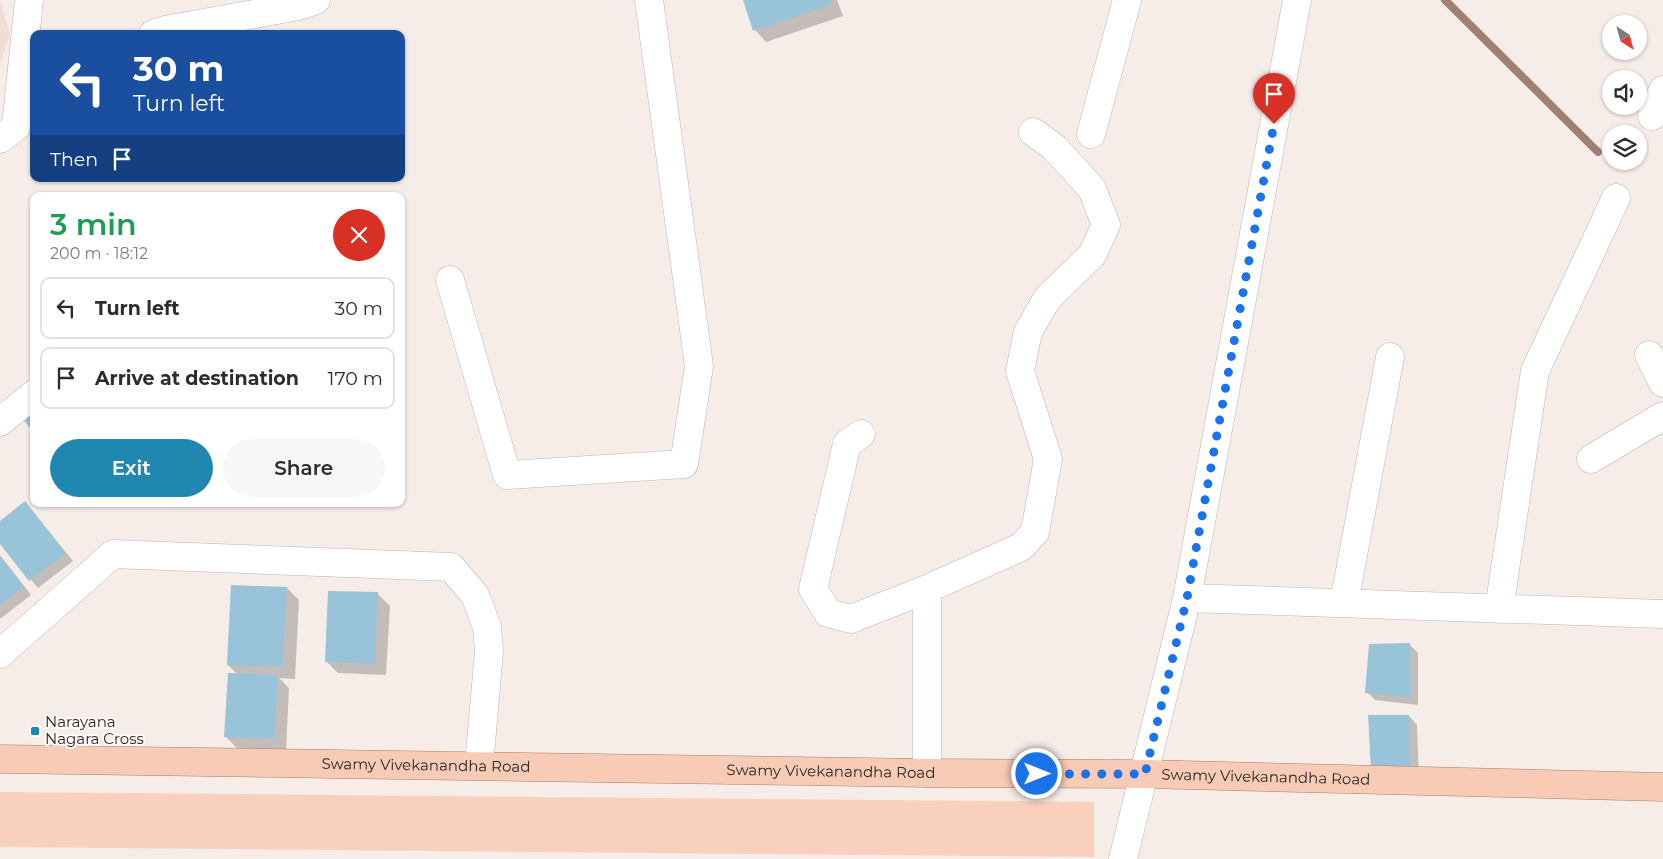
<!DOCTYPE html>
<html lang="en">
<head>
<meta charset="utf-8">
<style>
	:root { --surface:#fff; --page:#f7f7f7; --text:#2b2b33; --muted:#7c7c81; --line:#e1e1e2; --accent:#2088b0 }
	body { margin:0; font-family:Montserrat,sans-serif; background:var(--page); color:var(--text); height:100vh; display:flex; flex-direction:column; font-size:19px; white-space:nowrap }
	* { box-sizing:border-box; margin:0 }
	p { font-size:16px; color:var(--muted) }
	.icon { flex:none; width:28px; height:28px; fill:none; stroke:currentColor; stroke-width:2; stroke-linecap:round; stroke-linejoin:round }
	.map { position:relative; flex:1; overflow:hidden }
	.panel { position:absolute; left:30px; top:192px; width:375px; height:315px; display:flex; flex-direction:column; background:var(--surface); border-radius:10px; box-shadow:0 1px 4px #0004 }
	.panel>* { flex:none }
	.hud { position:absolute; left:30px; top:30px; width:375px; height:152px; border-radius:10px; box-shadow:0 1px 4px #0004; background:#1a4fa0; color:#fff; overflow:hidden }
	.needle { width:32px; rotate:144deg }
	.fabs { position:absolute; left:1602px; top:15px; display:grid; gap:10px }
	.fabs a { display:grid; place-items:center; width:45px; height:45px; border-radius:50%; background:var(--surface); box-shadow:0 1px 4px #0004; font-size:25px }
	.pin { position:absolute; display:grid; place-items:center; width:42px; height:42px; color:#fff; margin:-51px -21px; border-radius:50% 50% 50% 0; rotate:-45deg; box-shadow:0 0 5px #0007 }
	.pin .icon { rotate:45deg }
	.me { position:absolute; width:55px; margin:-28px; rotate:90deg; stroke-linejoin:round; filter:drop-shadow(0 0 4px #0008) }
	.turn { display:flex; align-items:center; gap:18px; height:105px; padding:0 20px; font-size:22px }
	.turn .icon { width:65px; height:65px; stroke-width:2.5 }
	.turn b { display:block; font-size:35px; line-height:42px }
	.then { display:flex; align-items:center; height:48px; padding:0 20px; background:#0003; gap:10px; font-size:19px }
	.round { display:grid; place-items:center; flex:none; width:52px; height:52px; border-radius:26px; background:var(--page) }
	.headline { display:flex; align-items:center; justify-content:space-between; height:85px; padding:0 20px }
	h1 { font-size:30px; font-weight:600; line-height:38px; color:#1e9e55 }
	.action { display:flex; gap:10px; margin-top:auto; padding:10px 20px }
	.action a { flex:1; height:58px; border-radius:30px; background:var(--accent); color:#fff; font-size:20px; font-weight:600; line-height:58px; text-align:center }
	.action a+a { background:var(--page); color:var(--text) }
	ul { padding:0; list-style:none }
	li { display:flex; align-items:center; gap:15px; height:62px; margin:0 10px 8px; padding:0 10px; border:2px solid var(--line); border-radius:10px }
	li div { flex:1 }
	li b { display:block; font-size:19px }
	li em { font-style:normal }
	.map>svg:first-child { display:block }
</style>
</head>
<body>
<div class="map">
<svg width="1663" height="859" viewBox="0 0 1663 859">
	<rect width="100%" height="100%" fill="#f6ece8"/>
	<path fill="#f0ded6" d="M0,0L10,35L0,63Z"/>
	<path fill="#f8d0bd" d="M0,792L1094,802V857L0,847Z"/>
	<path fill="#0003" d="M744,0H837L843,16L766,42L755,30Z
		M25,503L73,561L38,588L0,542V522Z
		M0,555L31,595L0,619Z
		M287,588L299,600L295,679L279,678L289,688L286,751L238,749L226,737L238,675L228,665Z
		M378,594L390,606L386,675L338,673L326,661Z
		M1410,645L1418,653V705L1375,700L1367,692Z
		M1409,716L1417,725L1419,778H1380Z"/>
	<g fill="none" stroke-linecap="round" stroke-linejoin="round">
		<path stroke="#9e8173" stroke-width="8" d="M1445,0L1598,152"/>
	</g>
	<path fill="#98c3d8" d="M743,0H830L832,4L753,31Z
		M34,407V433L21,417Z
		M25,501L66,553L29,581L0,544V521Z
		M0,556L24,586L0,605Z
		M231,585L287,587L283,667L227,665Z
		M328,591L378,592L375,664L325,662Z
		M1410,643L1411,698L1365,693L1369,644Z
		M228,673L278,675L275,739L224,737Z
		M1368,715H1409L1411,771H1371Z"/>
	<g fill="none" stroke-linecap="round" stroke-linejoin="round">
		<defs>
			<path id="minor" d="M153,34L165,30L299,6L316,0
				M1652,116L1663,90
				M1091,134L1127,0
				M0,139L16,127L29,0
				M450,280L507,475L684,464L699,366L649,0
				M1649,355L1663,383
				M0,422L34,394
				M861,434L847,444L813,589L828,613L851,619L927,589L1021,547L1035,532L1048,459L1020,371L1028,332L1047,299L1092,255L1106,225L1092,189L1055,148L1033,132
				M1591,459L1663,416
				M927,589V773
				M1187,598L1663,614
				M1344,603L1390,357
				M1499,609L1535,371L1616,198
				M0,654L113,554L451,567L475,595L487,627L489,651L479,766
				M1123,859L1187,598L1297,0"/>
			<g id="major">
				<path id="s1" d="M0,759L927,773L1145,774L1663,787"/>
			</g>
		</defs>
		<use href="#minor" stroke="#beb5b0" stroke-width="29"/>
		<use href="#major" stroke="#ad7c63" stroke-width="29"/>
		<use href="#minor" stroke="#fff" stroke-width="28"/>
		<use href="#major" stroke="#f8cbb6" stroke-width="28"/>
	</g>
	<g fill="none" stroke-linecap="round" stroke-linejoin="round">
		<path stroke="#1a73e8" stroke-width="9" stroke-dasharray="0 16.2" d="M1037,774H1145L1187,598L1274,124"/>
	</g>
	<rect fill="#2088b0" stroke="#fffbf9" stroke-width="2" x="30" y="726" width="10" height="10" rx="2.5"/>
	<g text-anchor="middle" stroke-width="4" stroke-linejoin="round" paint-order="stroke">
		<g font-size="15" fill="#2a2725" stroke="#fffbf9" text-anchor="start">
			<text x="45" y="727">Narayana<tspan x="45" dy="17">Nagara Cross</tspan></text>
		</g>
		<g font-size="15" fill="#2a2725" stroke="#fffbf9">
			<text dy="5" stroke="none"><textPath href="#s1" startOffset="426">Swamy Vivekanandha Road</textPath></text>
			<text dy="5" stroke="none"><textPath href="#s1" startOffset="831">Swamy Vivekanandha Road</textPath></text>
			<text dy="5" stroke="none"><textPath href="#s1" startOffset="1266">Swamy Vivekanandha Road</textPath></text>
		</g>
	</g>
</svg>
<div class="fabs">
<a><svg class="needle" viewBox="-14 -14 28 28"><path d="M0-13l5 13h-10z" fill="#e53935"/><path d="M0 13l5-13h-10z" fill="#7c7c81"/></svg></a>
<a><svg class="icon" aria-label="sound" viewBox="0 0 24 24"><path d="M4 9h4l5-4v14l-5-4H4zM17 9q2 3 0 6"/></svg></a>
<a><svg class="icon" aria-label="layers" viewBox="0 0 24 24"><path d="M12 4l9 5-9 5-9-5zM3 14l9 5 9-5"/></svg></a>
</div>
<div class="pin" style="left:1274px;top:124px;background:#d93025"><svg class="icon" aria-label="arrive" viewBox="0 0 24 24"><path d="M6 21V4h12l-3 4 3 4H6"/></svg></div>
<svg class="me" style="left:1037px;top:774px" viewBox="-20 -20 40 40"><circle r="17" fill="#1a73e8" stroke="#fff" stroke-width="3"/><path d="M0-11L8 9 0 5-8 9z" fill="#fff"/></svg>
<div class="hud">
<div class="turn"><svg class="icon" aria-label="left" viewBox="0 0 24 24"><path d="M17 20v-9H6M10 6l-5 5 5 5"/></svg><div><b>30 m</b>Turn left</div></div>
<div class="then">Then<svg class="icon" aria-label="arrive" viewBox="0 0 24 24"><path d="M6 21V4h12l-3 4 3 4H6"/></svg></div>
</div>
<section class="panel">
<div class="headline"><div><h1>3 min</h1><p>200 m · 18:12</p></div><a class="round" style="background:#d93025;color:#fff"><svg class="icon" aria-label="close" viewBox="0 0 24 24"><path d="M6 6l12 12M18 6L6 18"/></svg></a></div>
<ul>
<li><svg class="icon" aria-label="left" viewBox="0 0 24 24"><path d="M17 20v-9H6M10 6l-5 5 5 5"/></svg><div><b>Turn left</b></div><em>30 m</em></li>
<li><svg class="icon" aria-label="arrive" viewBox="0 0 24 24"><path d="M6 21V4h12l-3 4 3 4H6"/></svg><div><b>Arrive at destination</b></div><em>170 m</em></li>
</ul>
<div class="action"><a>Exit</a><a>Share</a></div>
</section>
</div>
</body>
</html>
